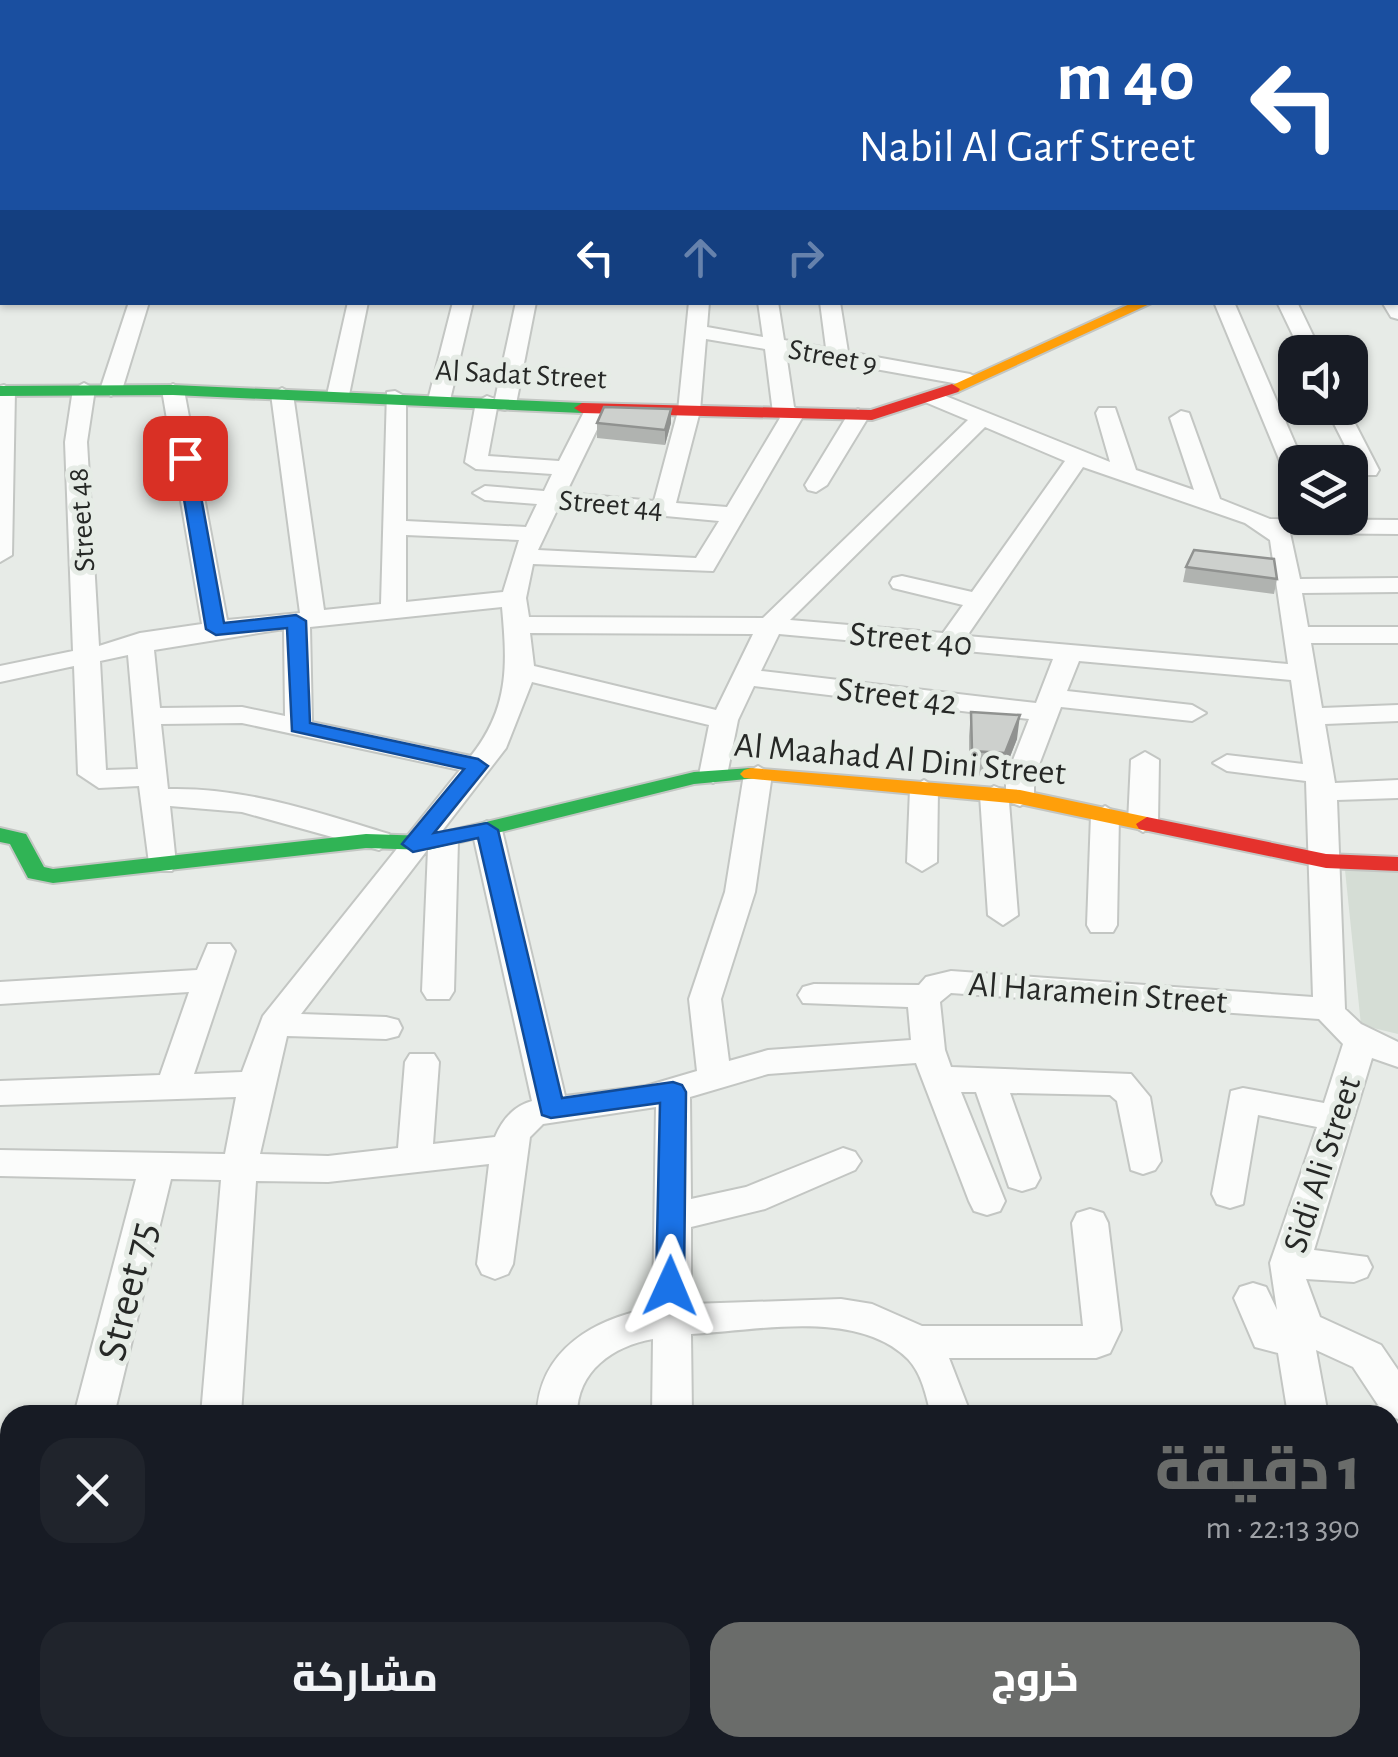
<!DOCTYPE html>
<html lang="ar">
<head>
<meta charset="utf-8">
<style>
	:root { --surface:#171b24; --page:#20242c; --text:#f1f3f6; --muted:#9ea1a6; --accent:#6a6c6a }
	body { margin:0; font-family:"Alegreya Sans",Cairo,sans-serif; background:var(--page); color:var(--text); direction:rtl; height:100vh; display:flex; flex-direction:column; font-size:38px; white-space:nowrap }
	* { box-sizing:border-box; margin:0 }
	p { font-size:32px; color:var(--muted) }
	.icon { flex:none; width:55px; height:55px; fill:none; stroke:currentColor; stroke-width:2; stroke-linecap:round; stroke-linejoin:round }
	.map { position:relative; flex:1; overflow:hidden; direction:ltr }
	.panel { position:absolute; left:0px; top:1405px; width:1400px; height:352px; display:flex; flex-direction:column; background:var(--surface); border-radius:30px 30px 0 0; box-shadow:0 2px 8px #0004; direction:rtl }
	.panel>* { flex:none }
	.hud { position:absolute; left:0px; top:0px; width:1400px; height:305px; box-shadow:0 2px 8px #0004; direction:rtl; background:#1a4fa0; color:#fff; overflow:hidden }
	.tools { position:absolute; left:1278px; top:335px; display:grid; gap:20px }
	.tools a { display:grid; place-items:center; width:90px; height:90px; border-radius:20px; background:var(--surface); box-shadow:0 2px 8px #0004; font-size:50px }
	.pin { position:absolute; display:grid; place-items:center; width:85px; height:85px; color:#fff; margin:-42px; border-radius:20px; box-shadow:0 5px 15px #0006 }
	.me { position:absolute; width:110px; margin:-55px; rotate:1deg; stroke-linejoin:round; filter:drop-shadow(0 0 8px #0008) }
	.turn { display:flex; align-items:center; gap:35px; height:210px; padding:0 40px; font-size:45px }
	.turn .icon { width:130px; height:130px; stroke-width:2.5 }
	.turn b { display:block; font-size:70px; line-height:85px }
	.lanes { display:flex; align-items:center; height:95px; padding:0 40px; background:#0003; justify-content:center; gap:50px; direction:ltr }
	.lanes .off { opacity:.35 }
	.round { display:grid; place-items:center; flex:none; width:105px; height:105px; border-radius:30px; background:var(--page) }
	.head { display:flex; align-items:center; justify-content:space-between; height:170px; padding:0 40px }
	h1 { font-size:60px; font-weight:800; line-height:75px; color:var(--accent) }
	.button { display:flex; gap:20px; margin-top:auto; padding:20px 40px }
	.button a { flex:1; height:115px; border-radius:30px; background:var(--accent); color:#fff; font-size:40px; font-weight:800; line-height:115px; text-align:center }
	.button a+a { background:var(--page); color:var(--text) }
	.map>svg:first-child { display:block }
</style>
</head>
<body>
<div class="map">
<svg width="1398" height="1757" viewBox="0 0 1398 1757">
	<rect width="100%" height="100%" fill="#e7ebe7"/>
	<path fill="#d5ddd5" d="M1345,870L1398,871V1034L1361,1025Z"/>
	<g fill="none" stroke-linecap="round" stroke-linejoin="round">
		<defs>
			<path id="street" d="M1398,298V319L1391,317L1382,302H1398Z
				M129,302H149L122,390L111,396L100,390Z
				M348,302H368L349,395L338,401L327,395Z
				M453,302H473L450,400L439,406L428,400Z
				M516,302H536L516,404L505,410L497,408L488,456L559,461L588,404H604L607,409L566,493L654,501L678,411L689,302H709L707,327L763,337L758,302H778L784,340L826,348L820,302H840L848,352L970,374L981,380L970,386L786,353L794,407L805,413L713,571L533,564L526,598L529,617L763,618L968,420L925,402L922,397L933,391L1110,462L1096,413L1099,408H1115L1136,470L1194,490L1170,418L1181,411L1189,413L1220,499L1270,519L1398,520V534L1290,533L1300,579L1398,578V592L1302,593L1308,627H1398V643H1311L1322,708L1398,705V721L1325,724L1335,783L1398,780V798L1337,800L1345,1009L1361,1024L1398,1042V1067L1372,1058L1314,1250L1367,1257L1372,1267L1367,1277L1354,1282L1306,1279L1320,1317L1381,1345L1398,1370V1419L1384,1414L1353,1367L1316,1350L1328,1415H1288L1278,1353L1255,1347L1234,1298L1240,1287L1253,1283L1266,1287L1277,1310L1270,1263L1317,1127L1258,1115L1243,1204L1230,1208L1217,1204L1212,1194L1231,1091L1243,1088L1324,1103L1343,1044L1319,1019L951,993L940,1002L945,1050L951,1067L1131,1074L1150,1097L1161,1161L1155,1170L1143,1174L1131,1170L1117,1101L1110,1095L1010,1093L1040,1178L1035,1187L1022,1191L1009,1187L976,1092H961L1005,1201L1000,1211L987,1215L974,1211L969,1201L916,1063L768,1074L690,1097L691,1199L746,1187L843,1148L855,1152L861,1161L855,1170L765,1209L691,1227V1304L841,1299L872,1304L922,1326H1083L1072,1223L1077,1213L1090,1209L1103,1213L1108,1223L1121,1330L1110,1353L1096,1358H949L971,1415H931C926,1395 922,1374 908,1359C857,1308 755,1331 691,1334L692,1415H652L653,1339C613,1346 577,1371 577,1415H537C539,1349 596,1318 653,1308L656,1107L543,1124L530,1137L513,1264L508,1274L495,1279L482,1274L477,1264L489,1164L328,1182L256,1181L241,1415H201L221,1180L171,1179L114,1415H74L136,1179L0,1176V1150L225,1154L236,1097L0,1105V1081L160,1075L189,992L0,1004V982L197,970L208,944H230L235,951L194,1074L242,1072L263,1016L460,770L242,723L161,724L168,789C244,787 317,812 389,834L394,841L379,850L242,812L170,806L176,864L172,871H150L139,786L99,788L78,774L74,666L0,682V666L73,651L65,442L73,389L84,383L95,389L87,442L99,646L140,633L202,624L162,390L173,384L184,390L227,620L300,613L271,394L282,388L293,394L324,610L381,604L387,392L395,391L406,397V521L526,527L537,504L485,500L473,493L485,486L544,491L552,474L476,469L465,462L476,402L487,396L495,399ZM706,339L765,349L773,413L780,418L727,507L676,503L700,411ZM985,427L1065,461L972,592L902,576L893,578L890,583L893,588L963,605L943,633L790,620ZM1083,467L1245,523L1270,540L1288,664L967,636ZM559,506L719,521L696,558L538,550ZM406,535L519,540L503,592L406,602ZM502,607C507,663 510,707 471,756L312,722L310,627ZM284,629L285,716L242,707L160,708L154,650ZM530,633L753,634L716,710L534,666ZM779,634L1053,659L1036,703L761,671ZM128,655L138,769L106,770L100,661ZM1079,661L1291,680L1303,764L1227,755L1213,763L1227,771L1306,781L1313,997L951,971L926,977L919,985L814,984L803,987L798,995L803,1003L908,1007L911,1040L768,1050L729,1061L721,999L755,892L772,774L758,766L744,774L725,892L689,999L697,1071L646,1086L565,1096L502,830L487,821L472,830L532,1101C514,1106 502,1120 495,1137L433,1144L439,1062L434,1054H410L405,1062L398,1148L328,1156L260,1154L287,1036L386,1039L398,1036L402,1028L398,1020L386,1017L301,1014L428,849L422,991L427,999H449L454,991L458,840L453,833L442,831L506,748L532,682L709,725L699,775L713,783L727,775L738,720L754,686L1029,719L1006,778V791L994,786L980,795L988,915L1003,925L1018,915L1009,802L1020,806L1034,797V778L1061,707L1192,721L1206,713L1192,705L1067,691Z
				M1214,302H1234L1303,462H1295V478L1284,471Z
				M1277,302H1297L1321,352H1301Z
				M4,385L15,391L12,555L0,562V386Z
				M1326,408H1347L1379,470L1376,475H1360Z
				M858,409L869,416L827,485L816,492L808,490L805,485L847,416Z
				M1145,752L1159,760L1158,823L1143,832L1128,823L1131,760Z
				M924,780L938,789L937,862L922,871L907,862L910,789Z
				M1105,806L1119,815L1117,925L1113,932H1091L1087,925L1091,815Z
				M1398,1571V1611L1390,1612V1572Z
				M10,1575V1631L0,1635V1579Z
				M1390,1731L1398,1734V1757H1293L1291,1752L1293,1748H1390Z
				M238,1748H379L375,1757H238Z
				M389,1748H435L434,1757H388Z
				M642,1748H688L689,1757H643Z
				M956,1748H1003L1007,1757H960Z
				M1045,1748H1091L1095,1757H1049Z"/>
			<path id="fast" d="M173,385L582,403L590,408L582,413L173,395L0,396V386Z
				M751,768L758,770L762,774L758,778L694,784L428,850L366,848L53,883L28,878L10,844L0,842V828L26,834L44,867L53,869L366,834L428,836L694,772Z"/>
			<path id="slow" d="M1134,302H1154L958,392L944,389Z
				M751,768L1020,790L1147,817L1158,824L1147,831L1020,804L744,778L740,774L744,770Z"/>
			<path id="jam" d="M952,384L960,389L958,392L872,420L582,413L574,408L582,403L871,410Z
				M1147,817L1326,854L1398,857V871L1326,868L1139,829L1136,824Z"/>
		</defs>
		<use href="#street" stroke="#c3c6c3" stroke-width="4"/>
		<use href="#fast" stroke="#c3c6c3" stroke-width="4"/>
		<use href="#slow" stroke="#c3c6c3" stroke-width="4"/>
		<use href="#jam" stroke="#c3c6c3" stroke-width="4"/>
		<use href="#street" fill="#fbfcfb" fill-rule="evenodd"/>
		<use href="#fast" fill="#30b455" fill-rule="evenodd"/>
		<use href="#slow" fill="#ff9f0a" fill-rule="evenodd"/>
		<use href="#jam" fill="#e5322d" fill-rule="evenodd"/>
	</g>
	<path fill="#b0b3b0" d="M597,423H671L665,445L597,438Z
		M1186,567L1277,579L1274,594L1183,582Z
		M971,712L1017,739L1002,777L969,775V736Z"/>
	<path fill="#909290" d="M671,409V423L665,445V430Z
		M1020,715L1017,739L1002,777L1005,753Z"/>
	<path fill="#cdd0cd" stroke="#909290" stroke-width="2.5" d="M604,407L671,409L665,430L597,423Z
		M1194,550L1274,559L1277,579L1186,567Z
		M971,712L1020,715L1005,753L972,751Z"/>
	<path fill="#1a73e8" stroke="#114b97" stroke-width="2.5" d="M185,453L194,458L224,623L296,615L306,621L310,723L478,759L488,766L434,833L487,823L498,830L562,1098L673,1082L682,1085L686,1092L684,1286L680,1295H660L656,1286L660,1103L551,1118L542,1115L478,838L413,852L402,844L464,769L292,731L287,628L216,635L206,629L177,458Z"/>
	<g text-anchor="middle" stroke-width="10" stroke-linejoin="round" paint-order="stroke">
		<g font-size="30" fill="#262826" stroke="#e6ece6">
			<text transform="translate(833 356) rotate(10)" y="10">Street 9</text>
			<text transform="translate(521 374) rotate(3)" y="10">Al Sadat Street</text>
			<text transform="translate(611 504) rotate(5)" y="10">Street 44</text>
			<text transform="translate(81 520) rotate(-94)" y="10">Street 48</text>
		</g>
		<g font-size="35" fill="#262826" stroke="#e6ece6">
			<text transform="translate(911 638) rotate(5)" y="12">Street 40</text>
			<text transform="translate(897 695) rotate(7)" y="12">Street 42</text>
			<text transform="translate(900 758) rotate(5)" y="12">Al Maahad Al Dini Street</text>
			<text transform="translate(1098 992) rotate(4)" y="12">Al Haramein Street</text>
			<text transform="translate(1321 1164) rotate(-72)" y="12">Sidi Ali Street</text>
		</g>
		<g font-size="42" fill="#262826" stroke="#e6ece6">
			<text transform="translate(126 1291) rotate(-76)" y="15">Street 75</text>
		</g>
	</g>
</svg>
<div class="tools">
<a><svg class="icon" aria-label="sound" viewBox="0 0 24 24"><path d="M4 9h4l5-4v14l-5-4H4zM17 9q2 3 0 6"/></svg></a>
<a><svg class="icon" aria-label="layers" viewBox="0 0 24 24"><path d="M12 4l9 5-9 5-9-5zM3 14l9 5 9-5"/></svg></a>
</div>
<div class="pin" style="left:185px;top:458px;background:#d93025"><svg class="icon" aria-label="arrive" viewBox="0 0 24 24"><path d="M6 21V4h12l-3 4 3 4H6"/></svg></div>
<svg class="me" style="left:670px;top:1286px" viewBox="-20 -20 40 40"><path d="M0-17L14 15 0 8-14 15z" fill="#1a73e8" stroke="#fff" stroke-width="4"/></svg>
<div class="hud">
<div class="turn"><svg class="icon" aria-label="left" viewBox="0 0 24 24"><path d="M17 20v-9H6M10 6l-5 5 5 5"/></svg><div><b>40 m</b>Nabil Al Garf Street</div></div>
<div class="lanes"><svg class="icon" aria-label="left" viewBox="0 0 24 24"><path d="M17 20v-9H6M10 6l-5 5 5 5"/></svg><svg class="icon off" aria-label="ahead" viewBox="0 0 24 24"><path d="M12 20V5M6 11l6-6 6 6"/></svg><svg class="icon off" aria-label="right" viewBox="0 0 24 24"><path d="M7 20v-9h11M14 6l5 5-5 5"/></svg></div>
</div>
<section class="panel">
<div class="head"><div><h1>1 دقيقة</h1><p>390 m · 22:13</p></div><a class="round"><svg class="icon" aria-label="close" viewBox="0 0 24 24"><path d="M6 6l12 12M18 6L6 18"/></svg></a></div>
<div class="button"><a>خروج</a><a>مشاركة</a></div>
</section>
</div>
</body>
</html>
